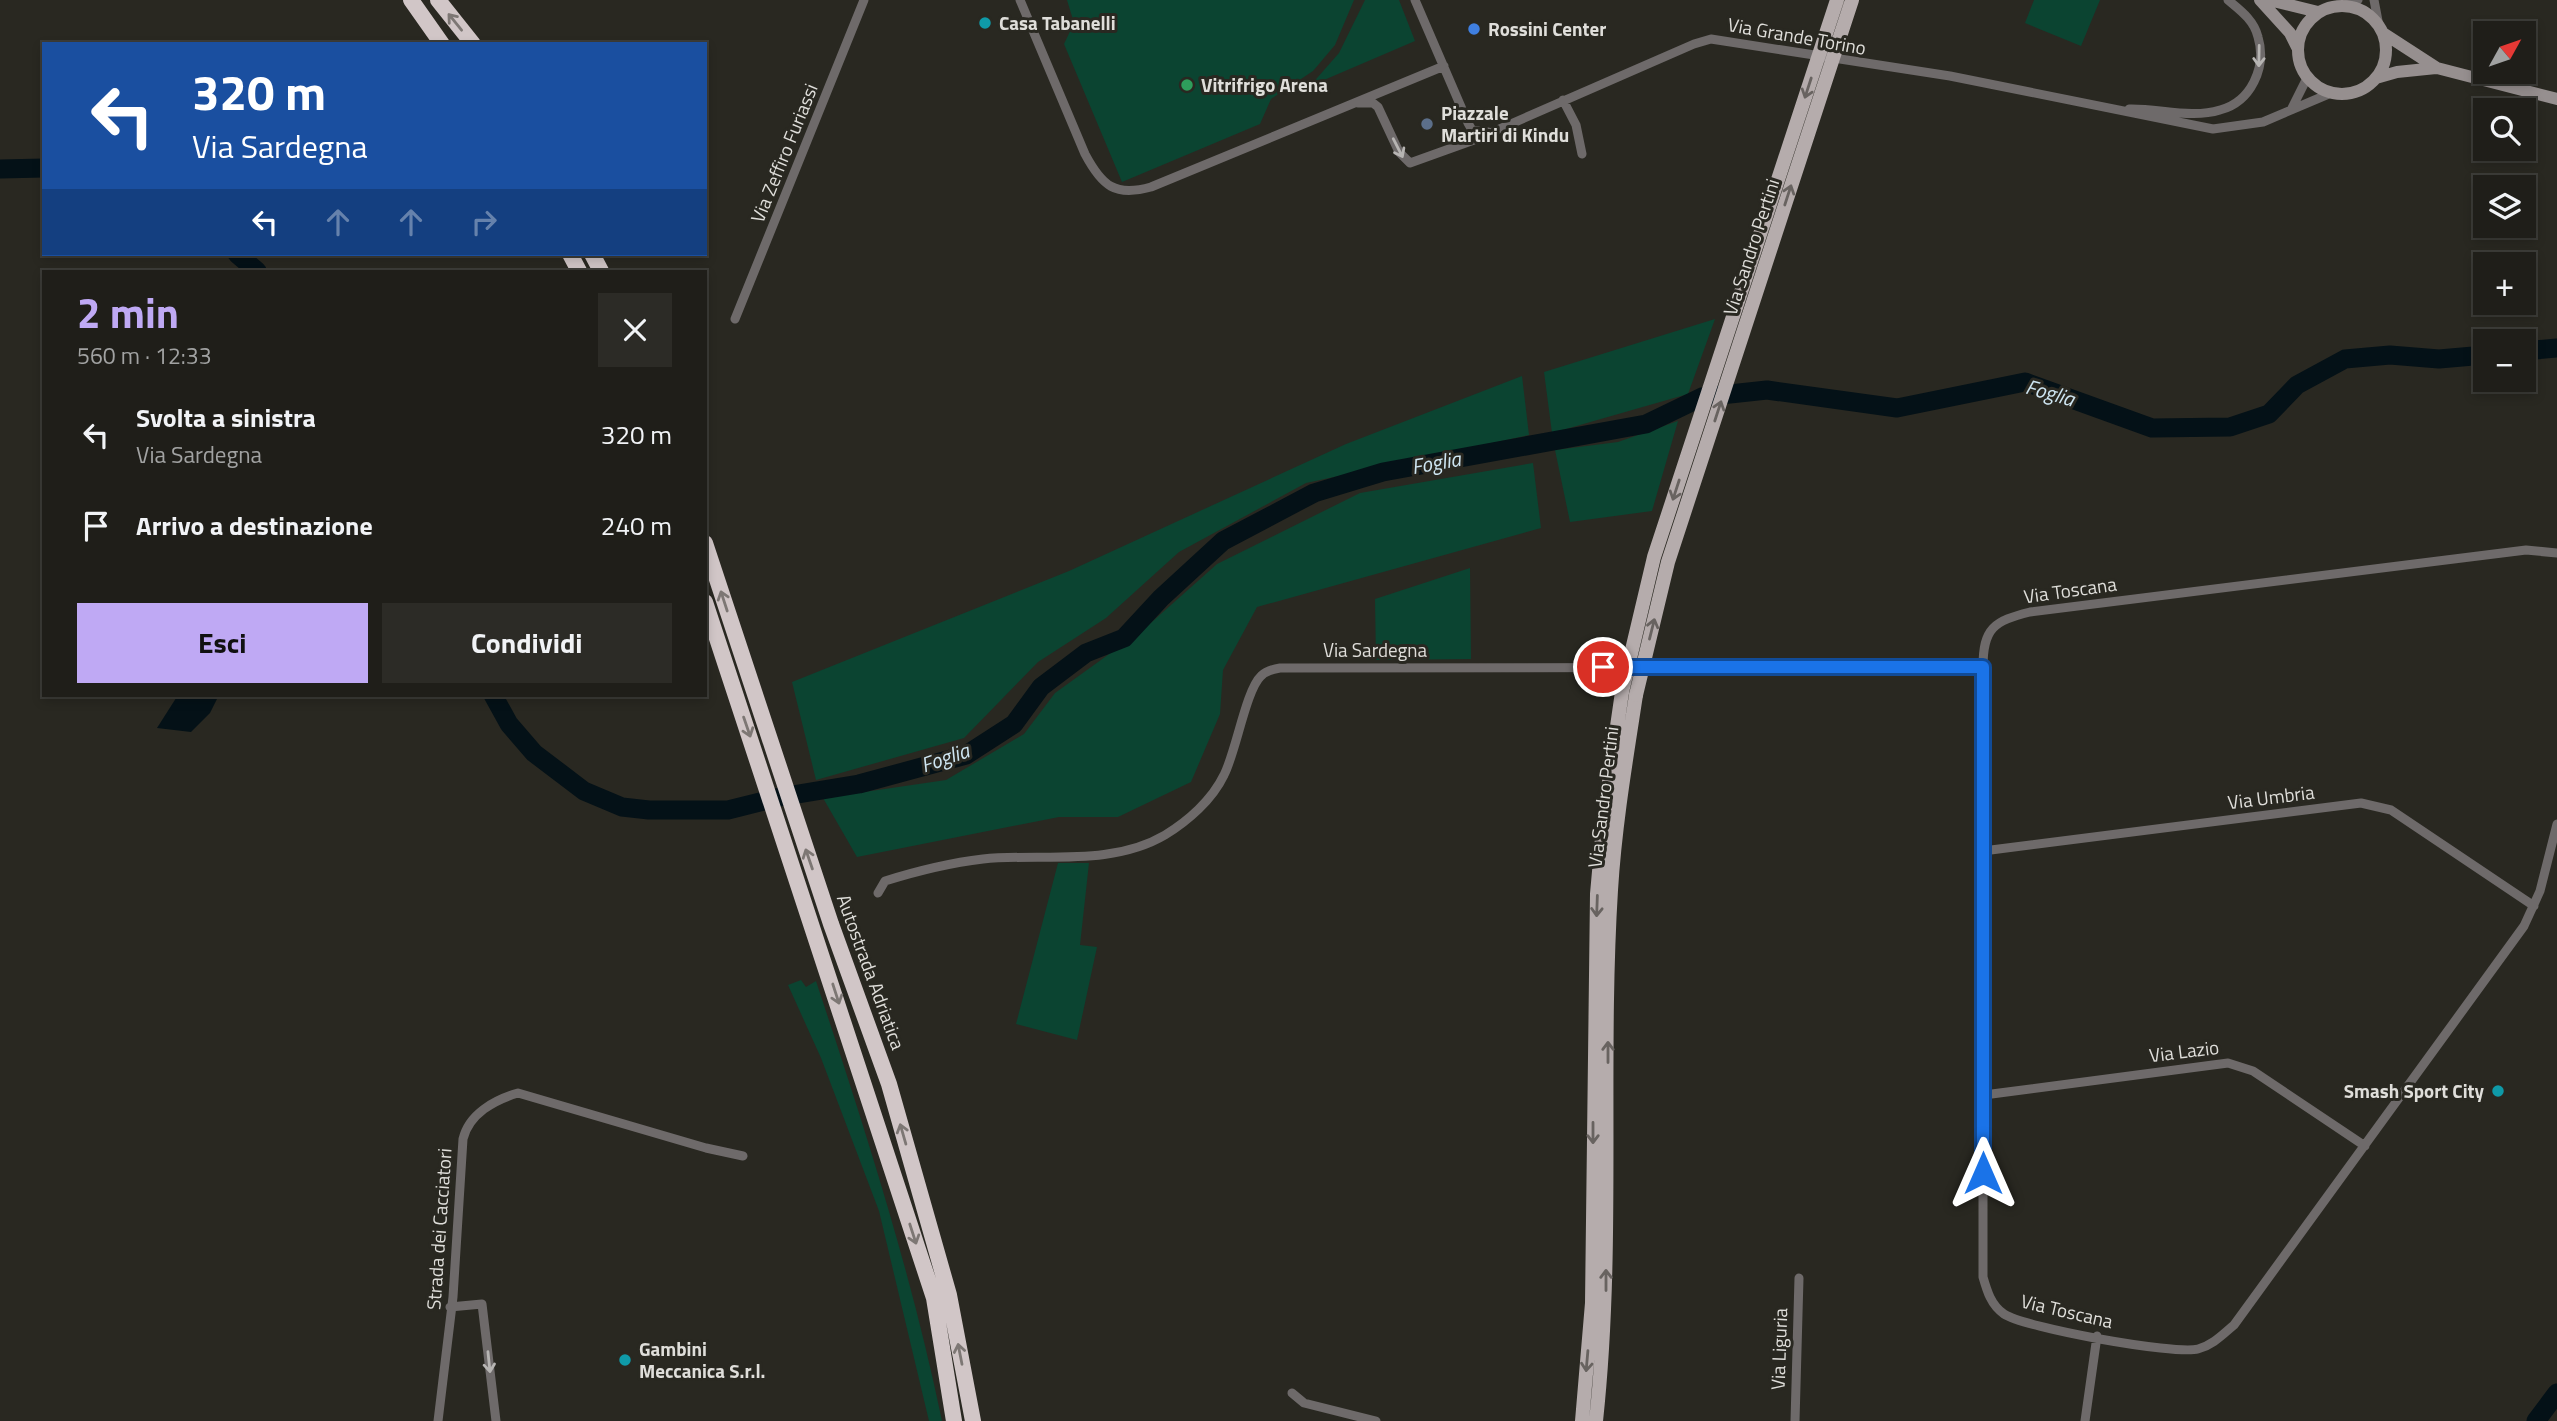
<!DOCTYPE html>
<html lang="it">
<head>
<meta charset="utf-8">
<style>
	:root { --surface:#1f1e19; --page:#2c2b26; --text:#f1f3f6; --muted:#a1a2a2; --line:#3c3c38; --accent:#bfa9f4 }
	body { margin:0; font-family:"Titillium Web",sans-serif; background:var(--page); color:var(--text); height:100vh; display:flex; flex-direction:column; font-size:26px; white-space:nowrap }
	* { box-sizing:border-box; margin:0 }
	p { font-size:23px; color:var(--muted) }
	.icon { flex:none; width:38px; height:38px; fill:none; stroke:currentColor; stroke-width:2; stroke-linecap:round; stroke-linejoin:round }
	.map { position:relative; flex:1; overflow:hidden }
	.side { position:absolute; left:42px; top:270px; width:665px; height:427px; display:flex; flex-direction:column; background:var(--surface); border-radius:0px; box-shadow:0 4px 10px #0003,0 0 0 2px var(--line) }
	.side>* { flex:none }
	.banner { position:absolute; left:42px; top:42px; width:665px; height:214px; border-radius:0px; box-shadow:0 4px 10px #0003,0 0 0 2px var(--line); background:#1a4fa0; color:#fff; overflow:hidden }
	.needle { width:46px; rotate:50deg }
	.buttons { position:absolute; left:2473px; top:21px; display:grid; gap:14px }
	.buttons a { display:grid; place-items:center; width:63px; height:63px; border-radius:0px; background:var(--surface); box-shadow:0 4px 10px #0003,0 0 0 2px var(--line); font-size:35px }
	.pin { position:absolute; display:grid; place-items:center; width:60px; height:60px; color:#fff; margin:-30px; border:4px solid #fff; border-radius:50%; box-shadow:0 2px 7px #0007 }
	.me { position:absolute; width:77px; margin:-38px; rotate:0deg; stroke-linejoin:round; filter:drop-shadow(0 0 5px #0008) }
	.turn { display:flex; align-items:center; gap:24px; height:147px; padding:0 35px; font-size:32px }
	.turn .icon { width:91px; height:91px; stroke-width:2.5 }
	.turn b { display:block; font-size:49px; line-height:60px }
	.lanes { display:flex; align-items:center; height:66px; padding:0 35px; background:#0003; justify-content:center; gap:35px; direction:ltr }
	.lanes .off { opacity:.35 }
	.round { display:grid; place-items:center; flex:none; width:74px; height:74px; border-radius:0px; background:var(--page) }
	.overview { display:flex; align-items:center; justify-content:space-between; height:119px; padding:0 35px }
	h1 { font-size:42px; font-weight:700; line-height:52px; color:var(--accent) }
	.action { display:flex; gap:14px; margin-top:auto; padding:14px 35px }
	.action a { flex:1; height:80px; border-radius:0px; background:var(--accent); color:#111; font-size:28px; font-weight:700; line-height:80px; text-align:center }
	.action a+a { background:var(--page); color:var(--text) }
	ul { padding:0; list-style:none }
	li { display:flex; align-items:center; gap:21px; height:91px; padding:0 35px }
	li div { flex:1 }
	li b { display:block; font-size:26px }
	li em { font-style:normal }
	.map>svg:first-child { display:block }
</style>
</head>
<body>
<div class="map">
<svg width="2557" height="1421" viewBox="0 0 2557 1421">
	<rect width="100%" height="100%" fill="#292821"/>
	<path fill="#0b4431" d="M1067,0H1354L1335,45L1313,71L1271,99L1260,124L1122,182L1064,44L1074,23Z
		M1365,0H1399L1415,41L1310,86L1339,53Z
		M2034,0H2100L2081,46L2025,23Z
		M1715,319L1688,394L1552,433L1544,372Z
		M1522,376L1529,435L1306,483L1179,552L1106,618L1038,662L964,738L816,780L792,682L1069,571L1346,444Z
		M1678,421L1652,511L1570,522L1555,450L1618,442Z
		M1533,463L1541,528L1257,607L1223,670L1220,714L1191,782L1118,817H1059L857,857L823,798L946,780L1024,734L1055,693L1144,629L1217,564L1360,493Z
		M1470,568L1471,659L1376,660L1375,599Z
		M1058,863H1089L1080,945L1097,947L1077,1040L1016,1024Z
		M801,980L806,987L816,981C864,1126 911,1271 942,1421H929L879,1211L821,1058L788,985Z"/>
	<path fill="#041117" d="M178,695H219L210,713L191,732L157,728Z"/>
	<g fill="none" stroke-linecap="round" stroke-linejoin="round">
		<path stroke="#041117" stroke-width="19" d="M0,169L44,168
			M237,254L257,271
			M2524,351L2557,348
			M493,695L509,724L534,753L584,791L622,807L649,810H728L780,797L859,784L966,755L1014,724L1041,687L1086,653L1124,638L1161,598L1223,541L1314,493L1383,472L1646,424L1702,397L1767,390L1897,408L2025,382L2152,428L2230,427L2269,414L2297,385L2345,359L2390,355L2439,359L2485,355
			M2536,1421L2557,1393"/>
		<path stroke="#6e6a6a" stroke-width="9" d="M1020,0L1085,154C1102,186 1115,197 1151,187L1444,66
			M1415,0L1468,123L1472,130L1488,132
			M2374,0L2379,26
			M2345,5L2358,0
			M1563,100L1576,125L1582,154
			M1358,103H1373L1378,107L1399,152L1410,163L1474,140L1694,44L1711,39L1950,76L2213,129L2263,122L2331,93
			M2129,109C2158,108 2191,119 2220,110C2251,102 2267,67 2258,37C2254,20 2240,10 2228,0
			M2291,110L2307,78
			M735,319L864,0
			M2557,553L2526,550L2030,612C1994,621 1983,628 1983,667V1277C1987,1291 1991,1305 2004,1314C2025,1328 2174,1355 2198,1349C2213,1345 2223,1334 2234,1325L2524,926L2540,891L2557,824
			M1983,851L2361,803L2391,810L2534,906
			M878,893L885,881C917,871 949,863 983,859C1042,853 1111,867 1165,835C1188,821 1212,800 1224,775C1236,752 1246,690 1261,676C1266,671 1273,669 1280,668L1983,667
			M1984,1095L2228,1063L2253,1071L2365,1146
			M450,1307L482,1304L496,1421
			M1292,1393L1304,1403L1376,1421
			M438,1421L453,1297L463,1139C469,1114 494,1100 518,1093L706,1148L743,1156
			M1795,1421L1799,1278
			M2085,1421L2097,1336"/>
		<path stroke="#968f8f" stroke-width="12" d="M2260,0L2290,33L2297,47
			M2269,0L2318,12
			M2298 50a44 44 0 1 1 88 0a44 44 0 1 1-88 0Z
			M2383,33L2437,68L2557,99
			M2376,78L2397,72L2436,68"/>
		<path stroke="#b5acac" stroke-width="14" d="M1582,1421L1592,1303L1597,894L1604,816L1622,692
			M1596,1421C1615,1244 1600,1067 1611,890C1615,825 1626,760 1636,695"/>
		<path stroke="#d1c6c7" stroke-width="16" d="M411,0L442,44
			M438,0L473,44
			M570,254L579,271
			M592,254L601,271
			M705,543L831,924L889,1084L949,1295L973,1421
			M705,602L934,1298L954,1421"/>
		<path stroke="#b5acac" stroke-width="14" d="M1622,692L1654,557L1837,0
			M1636,695L1668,562L1852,0"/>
	</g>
	<defs><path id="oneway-shaft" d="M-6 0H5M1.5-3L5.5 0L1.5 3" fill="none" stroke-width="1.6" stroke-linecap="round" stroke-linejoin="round" transform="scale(1.75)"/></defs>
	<g stroke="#7d7774">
		<use href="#oneway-shaft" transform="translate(455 22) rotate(-129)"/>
		<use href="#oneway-shaft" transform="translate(724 601) rotate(-108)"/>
		<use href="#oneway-shaft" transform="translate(747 727) rotate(71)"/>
		<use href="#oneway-shaft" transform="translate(809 859) rotate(-109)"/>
		<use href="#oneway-shaft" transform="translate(836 994) rotate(72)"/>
		<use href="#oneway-shaft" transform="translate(903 1134) rotate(-106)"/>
		<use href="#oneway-shaft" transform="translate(913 1234) rotate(72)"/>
		<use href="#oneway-shaft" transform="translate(960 1354) rotate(-101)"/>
	</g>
	<g stroke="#b7b5b3">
		<use href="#oneway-shaft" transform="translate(2259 56) rotate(91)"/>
		<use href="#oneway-shaft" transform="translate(1398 148) rotate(63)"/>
		<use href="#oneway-shaft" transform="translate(489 1362) rotate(84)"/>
	</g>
	<g stroke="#686360">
		<use href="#oneway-shaft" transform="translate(1808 88) rotate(108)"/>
		<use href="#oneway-shaft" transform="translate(1788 195) rotate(-72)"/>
		<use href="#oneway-shaft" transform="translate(1718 411) rotate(-72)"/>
		<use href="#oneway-shaft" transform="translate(1676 490) rotate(108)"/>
		<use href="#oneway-shaft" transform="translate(1652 629) rotate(-76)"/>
		<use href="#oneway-shaft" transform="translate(1597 906) rotate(92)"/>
		<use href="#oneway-shaft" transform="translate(1608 1052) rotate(-90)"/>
		<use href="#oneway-shaft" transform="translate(1593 1133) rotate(90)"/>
		<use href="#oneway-shaft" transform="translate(1606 1280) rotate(-90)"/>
		<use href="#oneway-shaft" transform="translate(1587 1361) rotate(95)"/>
	</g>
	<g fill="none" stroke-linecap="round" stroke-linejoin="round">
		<defs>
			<path id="route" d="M1603,667H1983V1173"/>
		</defs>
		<use href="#route" stroke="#114b97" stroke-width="18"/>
		<use href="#route" stroke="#1a73e8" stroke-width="12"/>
	</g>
	<g fill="#0f9aa8" stroke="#292821" stroke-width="2.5">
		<circle cx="985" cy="23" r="7"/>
		<circle cx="2498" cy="1091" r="7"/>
		<circle cx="625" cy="1360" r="7"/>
	</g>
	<circle fill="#3f7fe0" stroke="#292821" stroke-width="2.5" cx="1474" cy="29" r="7"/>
	<circle fill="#2e9e5b" stroke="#292821" stroke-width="2.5" cx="1187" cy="85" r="7"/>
	<circle fill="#5c6f8a" stroke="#292821" stroke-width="2.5" cx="1427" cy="124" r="7"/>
	<g text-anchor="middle" stroke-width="6" stroke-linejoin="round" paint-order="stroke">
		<g font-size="19" font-weight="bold" fill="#dfdeda" stroke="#292821" text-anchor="start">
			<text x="999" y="30">Casa Tabanelli</text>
			<text x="1488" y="36">Rossini Center</text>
			<text x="1201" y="92">Vitrifrigo Arena</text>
			<text x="1441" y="120">Piazzale<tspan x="1441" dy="22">Martiri di Kindu</tspan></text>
			<text x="2484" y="1098" text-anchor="end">Smash Sport City</text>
			<text x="639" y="1356">Gambini<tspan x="639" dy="22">Meccanica S.r.l.</tspan></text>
		</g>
		<g font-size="19" fill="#dfdeda" stroke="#292821">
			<text transform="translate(1797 36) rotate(10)" y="7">Via Grande Torino</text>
			<text transform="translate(784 153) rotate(-68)" y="7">Via Zeffiro Furiassi</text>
			<text transform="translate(1751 247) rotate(-72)" y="7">Via Sandro Pertini</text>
			<text transform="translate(2070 590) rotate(-8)" y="7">Via Toscana</text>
			<text x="1375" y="657">Via Sardegna</text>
			<text transform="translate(1603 797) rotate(-83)" y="7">Via Sandro Pertini</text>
			<text transform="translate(2271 797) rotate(-7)" y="7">Via Umbria</text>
			<text transform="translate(871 972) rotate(70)" y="7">Autostrada Adriatica</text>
			<text transform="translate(2184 1051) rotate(-7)" y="7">Via Lazio</text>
			<text transform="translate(439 1229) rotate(-86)" y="7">Strada dei Cacciatori</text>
			<text transform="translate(2067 1311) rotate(13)" y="7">Via Toscana</text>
			<text transform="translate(1779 1349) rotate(-88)" y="7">Via Liguria</text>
		</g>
		<g font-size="21" font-style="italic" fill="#cfe6f2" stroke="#292821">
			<text transform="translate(2050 393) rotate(16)" y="7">Foglia</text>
			<text transform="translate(1436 463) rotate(-10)" y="7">Foglia</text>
			<text transform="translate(945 758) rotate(-19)" y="7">Foglia</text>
		</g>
	</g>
</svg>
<div class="buttons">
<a><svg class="needle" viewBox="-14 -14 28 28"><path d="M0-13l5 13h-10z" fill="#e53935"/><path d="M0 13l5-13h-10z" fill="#a1a2a2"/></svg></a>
<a><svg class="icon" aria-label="search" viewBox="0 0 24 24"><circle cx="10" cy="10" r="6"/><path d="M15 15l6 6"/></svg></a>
<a><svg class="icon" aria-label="layers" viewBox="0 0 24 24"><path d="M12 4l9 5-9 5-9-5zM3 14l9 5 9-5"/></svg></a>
<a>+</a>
<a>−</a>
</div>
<div class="pin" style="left:1603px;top:667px;background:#d93025"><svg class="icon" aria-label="arrive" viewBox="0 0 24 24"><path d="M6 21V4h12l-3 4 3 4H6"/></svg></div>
<svg class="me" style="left:1983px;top:1173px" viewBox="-20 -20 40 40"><path d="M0-17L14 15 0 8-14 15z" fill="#1a73e8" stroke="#fff" stroke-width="4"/></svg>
<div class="banner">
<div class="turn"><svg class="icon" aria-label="left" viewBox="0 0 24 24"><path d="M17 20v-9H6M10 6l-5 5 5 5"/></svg><div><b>320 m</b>Via Sardegna</div></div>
<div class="lanes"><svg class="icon" aria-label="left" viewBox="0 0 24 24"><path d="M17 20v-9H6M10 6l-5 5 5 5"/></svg><svg class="icon off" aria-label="ahead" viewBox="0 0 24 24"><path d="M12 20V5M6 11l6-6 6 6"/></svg><svg class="icon off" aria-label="ahead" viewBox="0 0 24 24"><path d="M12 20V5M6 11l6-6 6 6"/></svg><svg class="icon off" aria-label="right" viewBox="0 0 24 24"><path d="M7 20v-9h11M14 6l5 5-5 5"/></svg></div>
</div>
<section class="side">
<div class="overview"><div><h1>2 min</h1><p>560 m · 12:33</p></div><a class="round"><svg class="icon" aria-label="close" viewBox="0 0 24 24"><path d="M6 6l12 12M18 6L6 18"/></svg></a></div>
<ul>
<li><svg class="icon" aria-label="left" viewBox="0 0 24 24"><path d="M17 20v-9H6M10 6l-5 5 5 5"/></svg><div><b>Svolta a sinistra</b><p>Via Sardegna</p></div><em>320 m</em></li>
<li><svg class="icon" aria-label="arrive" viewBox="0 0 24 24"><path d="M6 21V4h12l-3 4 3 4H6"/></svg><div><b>Arrivo a destinazione</b></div><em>240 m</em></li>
</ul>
<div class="action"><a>Esci</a><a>Condividi</a></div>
</section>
</div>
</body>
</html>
